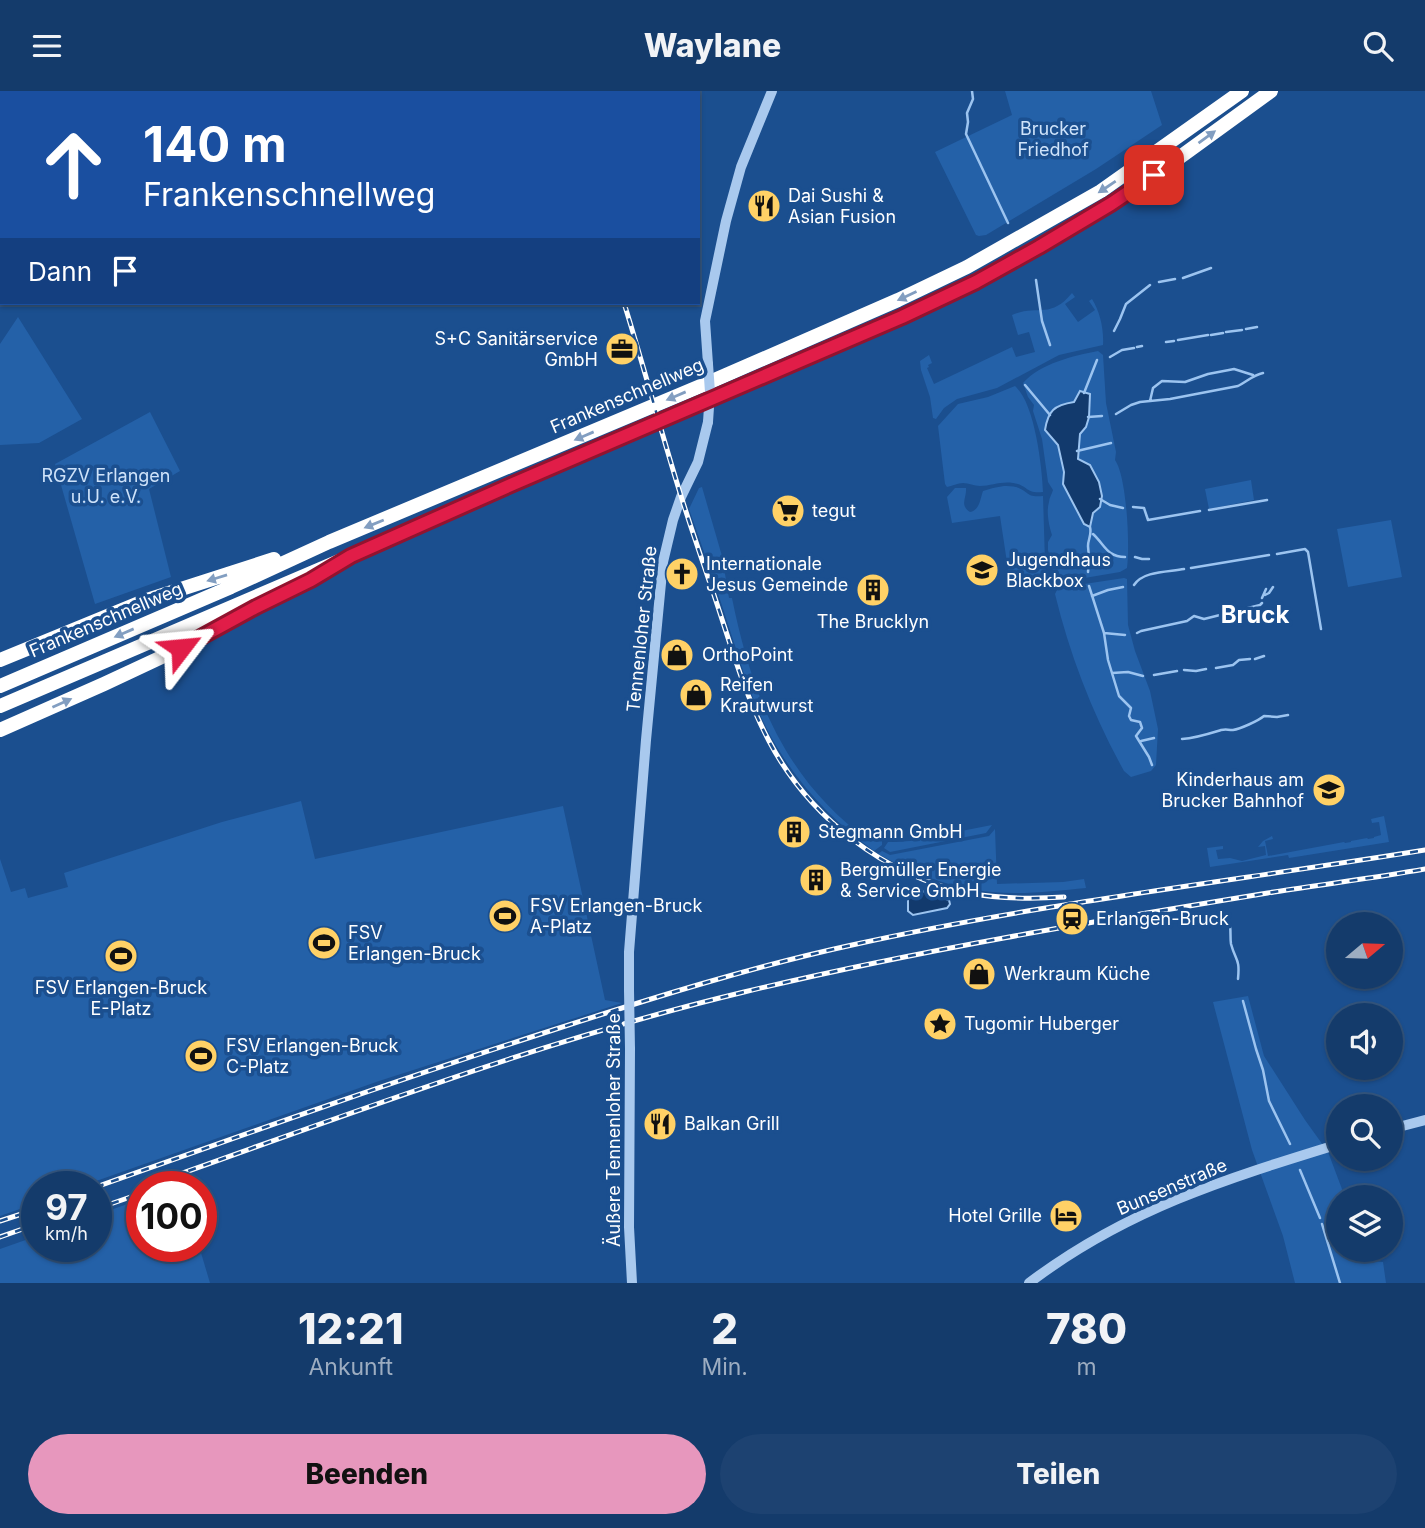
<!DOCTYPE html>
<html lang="de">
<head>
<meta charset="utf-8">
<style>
	:root { --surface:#143b6b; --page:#1d4271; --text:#f1f3f6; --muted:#9dadc1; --line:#33557e; --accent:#e797bd }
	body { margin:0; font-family:Inter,sans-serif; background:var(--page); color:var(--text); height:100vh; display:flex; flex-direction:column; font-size:26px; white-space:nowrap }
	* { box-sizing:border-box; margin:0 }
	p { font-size:23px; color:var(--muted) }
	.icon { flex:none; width:38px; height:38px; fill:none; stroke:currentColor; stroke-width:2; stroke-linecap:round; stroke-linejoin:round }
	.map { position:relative; height:1192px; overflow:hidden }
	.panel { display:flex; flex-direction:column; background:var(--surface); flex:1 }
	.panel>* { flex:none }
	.banner { position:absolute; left:0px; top:0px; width:700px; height:214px; box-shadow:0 2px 5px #0004,0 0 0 2px var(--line); background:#1a4fa0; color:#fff; overflow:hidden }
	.needle { width:46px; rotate:71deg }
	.controls { position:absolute; left:1326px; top:821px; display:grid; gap:14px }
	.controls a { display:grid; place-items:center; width:77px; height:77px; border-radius:50%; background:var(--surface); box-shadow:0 2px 5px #0004,0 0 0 2px var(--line); font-size:35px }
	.speed { position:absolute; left:21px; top:1080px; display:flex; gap:14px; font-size:35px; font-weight:700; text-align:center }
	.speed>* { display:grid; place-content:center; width:91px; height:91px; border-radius:50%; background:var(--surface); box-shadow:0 2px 5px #0004,0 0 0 2px var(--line); line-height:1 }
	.speed small { font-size:18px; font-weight:400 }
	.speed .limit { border:10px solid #d22; background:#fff; color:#111 }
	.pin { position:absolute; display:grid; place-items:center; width:60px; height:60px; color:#fff; margin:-30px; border-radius:14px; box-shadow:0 4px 10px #0006 }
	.me { position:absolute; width:77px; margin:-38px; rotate:61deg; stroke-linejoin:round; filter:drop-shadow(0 0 5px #0008) }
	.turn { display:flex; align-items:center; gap:24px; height:147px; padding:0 28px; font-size:32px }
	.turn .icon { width:91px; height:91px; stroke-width:2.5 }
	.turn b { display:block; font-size:49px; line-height:60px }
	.then { display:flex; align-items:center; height:66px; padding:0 28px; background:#0003; gap:14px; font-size:26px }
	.eta { display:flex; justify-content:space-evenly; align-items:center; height:119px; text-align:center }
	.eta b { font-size:42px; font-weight:800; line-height:49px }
	.primary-button { display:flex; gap:14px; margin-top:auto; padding:14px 28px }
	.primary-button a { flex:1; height:80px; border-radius:42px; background:var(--accent); color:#111; font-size:28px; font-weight:800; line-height:80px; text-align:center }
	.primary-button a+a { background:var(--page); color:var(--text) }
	header { display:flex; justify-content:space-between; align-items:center; height:91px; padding:0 28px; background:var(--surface); font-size:32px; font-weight:800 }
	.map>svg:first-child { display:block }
</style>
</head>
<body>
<header><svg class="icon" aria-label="menu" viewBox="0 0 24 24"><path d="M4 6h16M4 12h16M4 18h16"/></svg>Waylane<svg class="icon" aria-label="search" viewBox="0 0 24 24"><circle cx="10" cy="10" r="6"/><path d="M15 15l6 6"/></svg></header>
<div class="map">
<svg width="1425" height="1192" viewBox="0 0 1425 1192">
	<rect width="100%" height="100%" fill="#1b4f8f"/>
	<path fill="#2461a8" d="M1005,0H1151L1162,34L1096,78L986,144L979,145L976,144L935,61L1012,24Z
		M1072,202L1075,206L1065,213L1078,231L1095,219L1089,210L1092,208C1100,221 1104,238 1103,254L1059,264L997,297L957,308L944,317L936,328L933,327L930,306L921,279L920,270L929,264L932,272L928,274L929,276L927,277L934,293L1012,256L1016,266L1035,261L1029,241L1018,244L1012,224C1037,213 1050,229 1072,202Z
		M18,226L82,328L39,352L0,354V253Z
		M1098,260L1103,264L1106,312L1116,361L1115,369C1127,386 1130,455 1127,477L1120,481L1055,492L1051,485L1053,477L1048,459V451L1052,444C1049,435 1046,421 1049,411C1049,407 1052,403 1053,399L1048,391L1042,348L1033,320L1034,314L1028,306L1023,292C1041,272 1073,265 1098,260Z
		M1015,295C1035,312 1042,376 1043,401C1025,403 1028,394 1013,392C1001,390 991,395 980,395C974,395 969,392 963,392C958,392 952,395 947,396L945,393L938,335L958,313L988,306Z
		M150,321L180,380L149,398L171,486L95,513L55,373Z
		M1251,389L1254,409L1209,418L1205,398Z
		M1004,395C1007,395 1013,395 1016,396C1029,400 1026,407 1043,405L1045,471L1047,490L1045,493L1011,498L1000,425L952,432L947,406L955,397H966C967,407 959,414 970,421C980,419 980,408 983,400L993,397Z
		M702,396L722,465L729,507H732C752,606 786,691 871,751L875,745L882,748V754L874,760C838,734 806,702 782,664C755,623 742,576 727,530C715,492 702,455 689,418L699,397Z
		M1391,429L1402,486L1348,496L1337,438Z
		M1124,487L1127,488L1128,534L1135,560L1150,600L1158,638L1156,674L1151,680L1131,686L1124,680C1093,624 1070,565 1055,503L1058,497Z
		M301,710L315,768L563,715L605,909L622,912L379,990L82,1095L37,1096V1112L0,1125V768L11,801L25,797L28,807L68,796L64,782L222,731Z
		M1384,725L1389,751L1289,767L1288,764L1210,776L1207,757L1223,755V758L1216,759L1218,768L1230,767L1242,770L1266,764L1265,755L1258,756L1263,750L1272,745L1273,748L1265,750L1268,765L1344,751L1345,752L1351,751V750L1367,747L1368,748L1374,747V746L1381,744L1379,731L1372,732L1371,728Z
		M992,734L986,742L890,761L884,757L888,751H896L910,750Z
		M995,738L997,793L1063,791L1084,788L1086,797C1056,800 1022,804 992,801C952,798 914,782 878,763L882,760L890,764L989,745Z
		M1248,905L1264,965L1305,1029L1328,1061L1345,1106H1339V1158L1364,1159L1369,1170L1383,1171L1386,1192H1295L1283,1145L1252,1059L1213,911Z
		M142,1108V1155H199L210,1192H0V1158L37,1145V1155H96V1124Z"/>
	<path fill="#123a6d" stroke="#9cc4f0" stroke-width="2" d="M1080,300L1090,303L1089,326L1086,336L1080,343L1078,368L1090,374L1099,391L1102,405L1100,416L1093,422L1090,436L1084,433L1063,393L1064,381L1058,354L1045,339C1048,320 1054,314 1074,311Z
		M910,798H916L949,809L950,813L947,817L913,824L908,820V800Z"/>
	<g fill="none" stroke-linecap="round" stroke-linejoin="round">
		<path stroke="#9cc4f0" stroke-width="2.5" d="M972,0L973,8L967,22L968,31L966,43L1008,132
			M1183,187L1211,177
			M1036,189L1042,230L1050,254
			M1159,191L1175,188
			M1246,238L1257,236
			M1114,240L1120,228L1126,213L1150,194
			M1226,241L1242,239
			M1211,244L1223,242
			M1178,249L1208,244
			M1166,251L1174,250
			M1137,256L1142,255
			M1110,266L1122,259L1134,257
			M1025,294L1050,324
			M1084,302L1097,269
			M1150,310L1153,297L1162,290L1185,291L1208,283L1229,279L1234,278L1253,284
			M1116,323L1131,314L1140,311L1170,308L1238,295C1248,290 1253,284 1263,282
			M1088,326L1102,325
			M1077,360L1111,352
			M1100,408L1110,414L1123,417
			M1133,416L1144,417L1148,429L1200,420
			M1209,419L1267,409
			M1093,443C1105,454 1107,466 1125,466
			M1277,463L1305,458L1308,461L1321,538
			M1135,466L1142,468H1149
			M1191,477L1269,464
			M1088,481C1089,472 1089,464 1088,455C1088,448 1092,444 1090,436
			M1134,494C1143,480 1168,481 1184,478
			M1089,495L1104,542L1108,569L1119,605L1131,617L1129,625L1131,629L1140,631L1142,637L1136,645L1149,666L1152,674
			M1265,504L1269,502L1273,496
			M1092,505L1108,499L1123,496
			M1262,507L1266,498
			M1104,542L1125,544
			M1137,542L1141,540L1187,530L1194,525L1204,528L1260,514L1262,512
			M1255,568L1264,565
			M1216,577L1233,574L1239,569L1250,568
			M1184,579L1196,580L1206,578
			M1112,582L1128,581L1143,585
			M1154,584L1177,580
			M1182,648C1196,647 1208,643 1221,639C1227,638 1227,639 1233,639C1240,638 1258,630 1264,625L1277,626L1288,624
			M1141,650L1154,647
			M1230,835C1231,841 1230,846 1231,853C1236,871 1240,867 1238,888
			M1243,910L1256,958L1263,979L1269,1010L1290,1053
			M1300,1079L1320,1127
			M1322,1133L1340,1192"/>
		<path stroke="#a9c9ee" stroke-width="10" d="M708,273L705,230L726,130L741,76L772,0
			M629,899V861L646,649L663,471L673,429L681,406L698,371L708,331
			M630,958L629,1136L632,1192
			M1391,1038L1425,1029
			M1029,1192C1125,1119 1225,1088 1339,1053"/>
		<path stroke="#fff" stroke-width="14" d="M0,569L144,510L274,468
			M0,595L231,496L329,451L703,294L898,209L967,176L1101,100L1242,0
			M0,615L351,465L513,393L902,226L976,191L1039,156L1111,113L1176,69L1271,0
			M0,639L104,593L181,557L270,509"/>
		<defs>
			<path id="rail" d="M537,0L538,2
				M624,212C644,276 661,341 681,405C691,437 702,469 713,501C730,551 744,603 769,650C809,726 884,785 969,802C1000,808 1033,808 1064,806
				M96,1096C248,1042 400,988 553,939C652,907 751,876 852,854C1041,812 1234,790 1425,759
				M143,1096C342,1026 539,950 744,901C919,859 1097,830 1274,801C1324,793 1375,787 1425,778
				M96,1118L142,1102
				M0,1130L37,1118
				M0,1146L37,1133"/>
		</defs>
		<use href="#rail" stroke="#fff" stroke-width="5"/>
		<use href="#rail" stroke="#1b4f8f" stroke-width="2.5" stroke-dasharray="8" stroke-linecap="butt"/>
		<path stroke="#a9c9ee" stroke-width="10" d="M708,331L710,301L708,273
			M629,899L630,958"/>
	</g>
	<defs><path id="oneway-solid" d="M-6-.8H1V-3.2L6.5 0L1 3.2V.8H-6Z" transform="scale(1.75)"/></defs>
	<g fill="#829ec1">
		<use href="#oneway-solid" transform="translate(1207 46) rotate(-36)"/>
		<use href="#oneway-solid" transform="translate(1107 96) rotate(146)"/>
		<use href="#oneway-solid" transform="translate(907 205) rotate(155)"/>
		<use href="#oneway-solid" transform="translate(676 305) rotate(157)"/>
		<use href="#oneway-solid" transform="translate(584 345) rotate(157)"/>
		<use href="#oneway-solid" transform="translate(374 433) rotate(158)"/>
		<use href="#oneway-solid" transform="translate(217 487) rotate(163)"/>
		<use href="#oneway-solid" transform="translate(124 542) rotate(157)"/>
		<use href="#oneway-solid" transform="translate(62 612) rotate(-24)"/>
	</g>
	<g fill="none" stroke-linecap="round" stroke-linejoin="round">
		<defs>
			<path id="route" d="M181,557L256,516L311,489L351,465L513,393L902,226L976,191L1039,156L1111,113L1154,84"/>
		</defs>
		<use href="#route" stroke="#92132f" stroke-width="18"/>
		<use href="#route" stroke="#e11d48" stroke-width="12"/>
	</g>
	<defs>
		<symbol id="restaurant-disc" viewBox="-11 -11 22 22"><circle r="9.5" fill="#ffd166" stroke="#1b4f8f"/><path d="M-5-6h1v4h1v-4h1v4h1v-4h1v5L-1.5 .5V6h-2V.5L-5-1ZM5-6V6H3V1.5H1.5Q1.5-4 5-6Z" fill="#111"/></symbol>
		<symbol id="office-disc" viewBox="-11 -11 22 22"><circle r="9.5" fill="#ffd166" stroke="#1b4f8f"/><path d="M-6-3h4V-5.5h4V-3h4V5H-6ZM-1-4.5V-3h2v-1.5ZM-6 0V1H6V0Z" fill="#111"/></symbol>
		<symbol id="supermarket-disc" viewBox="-11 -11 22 22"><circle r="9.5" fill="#ffd166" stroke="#1b4f8f"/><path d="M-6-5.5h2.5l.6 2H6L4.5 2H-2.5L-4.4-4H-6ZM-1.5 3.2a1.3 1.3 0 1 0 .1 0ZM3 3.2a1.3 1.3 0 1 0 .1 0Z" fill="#111"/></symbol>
		<symbol id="school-disc" viewBox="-11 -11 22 22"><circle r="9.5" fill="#ffd166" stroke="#1b4f8f"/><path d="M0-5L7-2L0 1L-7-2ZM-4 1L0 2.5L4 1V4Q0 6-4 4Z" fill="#111"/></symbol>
		<symbol id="church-disc" viewBox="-11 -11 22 22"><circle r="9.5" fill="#ffd166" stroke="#1b4f8f"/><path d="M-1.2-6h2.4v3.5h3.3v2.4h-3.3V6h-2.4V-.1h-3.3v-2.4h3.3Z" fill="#111"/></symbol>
		<symbol id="building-disc" viewBox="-11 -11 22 22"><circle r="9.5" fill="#ffd166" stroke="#1b4f8f"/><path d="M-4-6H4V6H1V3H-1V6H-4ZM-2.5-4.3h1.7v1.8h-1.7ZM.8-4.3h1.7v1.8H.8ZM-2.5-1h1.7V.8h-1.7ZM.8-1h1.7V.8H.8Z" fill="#111"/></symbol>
		<symbol id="shop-disc" viewBox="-11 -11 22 22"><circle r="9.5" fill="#ffd166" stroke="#1b4f8f"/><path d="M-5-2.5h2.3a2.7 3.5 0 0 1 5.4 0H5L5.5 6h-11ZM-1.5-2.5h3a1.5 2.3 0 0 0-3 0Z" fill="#111"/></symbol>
		<symbol id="stadium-disc" viewBox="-11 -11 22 22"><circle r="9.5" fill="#ffd166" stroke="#1b4f8f"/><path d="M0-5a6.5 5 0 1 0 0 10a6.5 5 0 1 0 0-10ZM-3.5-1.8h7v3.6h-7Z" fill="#111"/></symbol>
		<symbol id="station-disc" viewBox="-11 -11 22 22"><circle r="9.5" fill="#ffd166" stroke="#1b4f8f"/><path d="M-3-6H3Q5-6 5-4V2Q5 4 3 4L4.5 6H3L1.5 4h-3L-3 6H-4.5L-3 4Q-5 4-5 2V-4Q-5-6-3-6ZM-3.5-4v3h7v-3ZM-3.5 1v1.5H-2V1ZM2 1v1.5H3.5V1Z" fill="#111"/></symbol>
		<symbol id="sight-disc" viewBox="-11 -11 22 22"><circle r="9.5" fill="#ffd166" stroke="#1b4f8f"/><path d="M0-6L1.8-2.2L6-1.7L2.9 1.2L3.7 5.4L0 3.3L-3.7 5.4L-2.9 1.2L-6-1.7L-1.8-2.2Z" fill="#111"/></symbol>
		<symbol id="hotel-disc" viewBox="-11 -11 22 22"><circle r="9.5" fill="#ffd166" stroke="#1b4f8f"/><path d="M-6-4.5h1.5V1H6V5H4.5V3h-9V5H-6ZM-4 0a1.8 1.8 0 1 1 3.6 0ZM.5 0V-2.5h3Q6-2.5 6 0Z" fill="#111"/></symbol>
	</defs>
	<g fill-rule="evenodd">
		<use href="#restaurant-disc" x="745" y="96" width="38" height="38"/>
		<use href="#office-disc" x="603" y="239" width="38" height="38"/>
		<use href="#supermarket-disc" x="769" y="401" width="38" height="38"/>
		<use href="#school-disc" x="963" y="460" width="38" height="38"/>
		<use href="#church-disc" x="663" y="464" width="38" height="38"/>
		<use href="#building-disc" x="854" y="480" width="38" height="38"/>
		<use href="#shop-disc" x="658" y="545" width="38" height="38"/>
		<use href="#shop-disc" x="677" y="585" width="38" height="38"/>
		<use href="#school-disc" x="1310" y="680" width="38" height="38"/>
		<use href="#building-disc" x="775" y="722" width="38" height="38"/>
		<use href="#building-disc" x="797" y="770" width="38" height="38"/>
		<use href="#stadium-disc" x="486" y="806" width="38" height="38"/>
		<use href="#station-disc" x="1053" y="809" width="38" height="38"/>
		<use href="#stadium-disc" x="305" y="833" width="38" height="38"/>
		<use href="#stadium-disc" x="102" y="846" width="38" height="38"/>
		<use href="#shop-disc" x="960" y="864" width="38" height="38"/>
		<use href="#sight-disc" x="921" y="914" width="38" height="38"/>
		<use href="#stadium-disc" x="182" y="946" width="38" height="38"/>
		<use href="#restaurant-disc" x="641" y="1014" width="38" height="38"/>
		<use href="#hotel-disc" x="1047" y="1106" width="38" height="38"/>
	</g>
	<g text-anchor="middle" stroke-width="7" stroke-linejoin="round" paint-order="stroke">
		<g font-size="18" fill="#cfe3fa" stroke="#1b4f8f">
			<text x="1053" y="44">Brucker<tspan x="1053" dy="21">Friedhof</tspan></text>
			<text x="106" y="391">RGZV Erlangen<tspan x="106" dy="21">u.U. e.V.</tspan></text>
		</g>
		<g font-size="18" fill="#fff" stroke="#1b4f8f" text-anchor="start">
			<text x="788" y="111">Dai Sushi &amp;<tspan x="788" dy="21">Asian Fusion</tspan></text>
			<text x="598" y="254" text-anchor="end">S+C Sanitärservice<tspan x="598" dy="21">GmbH</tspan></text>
			<text x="812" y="426">tegut</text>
			<text x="1006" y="475">Jugendhaus<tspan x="1006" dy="21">Blackbox</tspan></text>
			<text x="706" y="479">Internationale<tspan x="706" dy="21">Jesus Gemeinde</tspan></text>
			<text x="873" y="537" text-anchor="middle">The Brucklyn</text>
			<text x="702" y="570">OrthoPoint</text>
			<text x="720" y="600">Reifen<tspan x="720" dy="21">Krautwurst</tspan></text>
			<text x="1304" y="695" text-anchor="end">Kinderhaus am<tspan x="1304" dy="21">Brucker Bahnhof</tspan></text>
			<text x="818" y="747">Stegmann GmbH</text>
			<text x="840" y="785">Bergmüller Energie<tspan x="840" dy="21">&amp; Service GmbH</tspan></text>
			<text x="530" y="821">FSV Erlangen-Bruck<tspan x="530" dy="21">A-Platz</tspan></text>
			<text x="1096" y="834">Erlangen-Bruck</text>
			<text x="348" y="848">FSV<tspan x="348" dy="21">Erlangen-Bruck</tspan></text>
			<text x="1004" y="889">Werkraum Küche</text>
			<text x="121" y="903" text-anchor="middle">FSV Erlangen-Bruck<tspan x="121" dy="21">E-Platz</tspan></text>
			<text x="964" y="939">Tugomir Huberger</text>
			<text x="226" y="961">FSV Erlangen-Bruck<tspan x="226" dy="21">C-Platz</tspan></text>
			<text x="684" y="1039">Balkan Grill</text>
			<text x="1042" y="1131" text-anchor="end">Hotel Grille</text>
		</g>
		<g font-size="18" fill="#fff" stroke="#1b4f8f">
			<text transform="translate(627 305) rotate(-23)" y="6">Frankenschnellweg</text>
			<text transform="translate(106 529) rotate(-23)" y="6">Frankenschnellweg</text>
			<text transform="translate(642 538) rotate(-84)" y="6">Tennenloher Straße</text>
			<text transform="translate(614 1039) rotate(-90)" y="6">Äußere Tennenloher Straße</text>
			<text transform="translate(1172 1096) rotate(-23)" y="6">Bunsenstraße</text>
		</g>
		<g font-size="24" font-weight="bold" fill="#fff" stroke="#1b4f8f">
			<text x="1255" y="532">Bruck</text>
		</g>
	</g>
</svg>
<div class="controls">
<a><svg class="needle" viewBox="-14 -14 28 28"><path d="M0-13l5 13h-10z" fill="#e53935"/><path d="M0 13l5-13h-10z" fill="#9dadc1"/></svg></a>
<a><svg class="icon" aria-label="sound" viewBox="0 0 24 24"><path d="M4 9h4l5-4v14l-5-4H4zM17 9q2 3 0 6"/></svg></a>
<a><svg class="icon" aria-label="search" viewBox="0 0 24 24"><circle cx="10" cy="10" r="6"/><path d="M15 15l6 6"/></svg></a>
<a><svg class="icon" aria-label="layers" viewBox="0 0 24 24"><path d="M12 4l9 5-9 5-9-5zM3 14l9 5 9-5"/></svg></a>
</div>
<div class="speed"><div>97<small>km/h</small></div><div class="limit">100</div></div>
<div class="pin" style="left:1154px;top:84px;background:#d93025"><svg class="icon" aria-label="arrive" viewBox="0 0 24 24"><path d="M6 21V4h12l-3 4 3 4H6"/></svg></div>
<svg class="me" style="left:181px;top:557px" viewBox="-20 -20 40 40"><path d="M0-17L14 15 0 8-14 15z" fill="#e11d48" stroke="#fff" stroke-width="4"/></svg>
<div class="banner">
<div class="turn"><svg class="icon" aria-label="ahead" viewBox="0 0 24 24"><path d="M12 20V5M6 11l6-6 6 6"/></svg><div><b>140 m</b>Frankenschnellweg</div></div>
<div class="then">Dann<svg class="icon" aria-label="arrive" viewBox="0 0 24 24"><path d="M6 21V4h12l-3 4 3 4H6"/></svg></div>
</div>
</div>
<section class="panel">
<div class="eta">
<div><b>12:21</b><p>Ankunft</p></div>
<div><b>2</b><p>Min.</p></div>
<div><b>780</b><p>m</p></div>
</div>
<div class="primary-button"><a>Beenden</a><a>Teilen</a></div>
</section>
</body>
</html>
